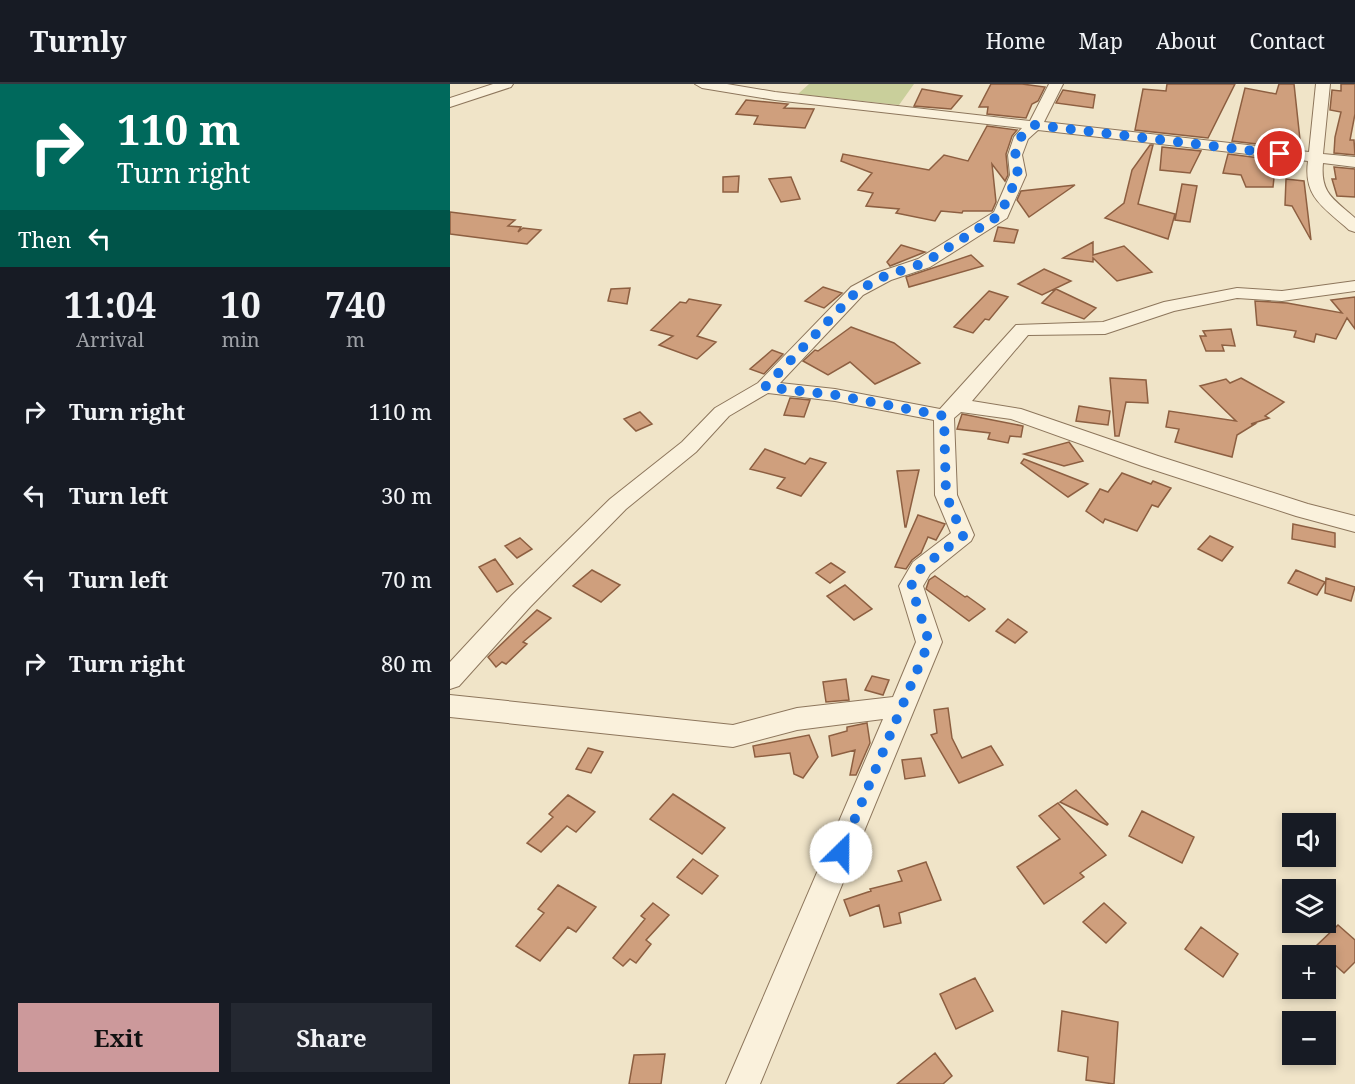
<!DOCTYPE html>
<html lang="en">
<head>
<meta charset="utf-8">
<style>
	:root { --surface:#171b24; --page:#242831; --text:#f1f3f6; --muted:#9ea1a6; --line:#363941; --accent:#cc999b }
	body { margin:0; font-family:"Noto Serif",serif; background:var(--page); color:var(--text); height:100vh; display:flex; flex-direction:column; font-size:22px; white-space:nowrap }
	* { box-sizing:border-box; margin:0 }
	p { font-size:20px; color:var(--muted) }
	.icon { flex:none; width:33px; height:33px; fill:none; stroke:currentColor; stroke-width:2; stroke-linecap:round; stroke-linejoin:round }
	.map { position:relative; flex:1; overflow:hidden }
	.drawer { display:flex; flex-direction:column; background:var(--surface); width:450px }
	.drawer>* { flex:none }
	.guide { background:#00695c; color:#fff; overflow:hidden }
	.fabs { position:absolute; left:832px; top:729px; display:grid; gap:12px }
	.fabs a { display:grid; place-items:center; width:54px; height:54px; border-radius:0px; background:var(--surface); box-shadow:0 3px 9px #0003; font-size:30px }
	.pin { position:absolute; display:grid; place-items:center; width:51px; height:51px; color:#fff; margin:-26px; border:3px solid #fff; border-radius:50%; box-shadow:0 2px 6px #0007 }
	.me { position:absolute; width:66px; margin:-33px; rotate:23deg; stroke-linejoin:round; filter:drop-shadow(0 0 4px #0008) }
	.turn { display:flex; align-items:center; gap:21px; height:126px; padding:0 18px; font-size:27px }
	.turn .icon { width:78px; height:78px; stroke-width:2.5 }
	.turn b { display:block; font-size:42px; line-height:51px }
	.then { display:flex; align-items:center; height:57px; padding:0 18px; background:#0003; gap:12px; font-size:22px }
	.eta { display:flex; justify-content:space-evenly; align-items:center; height:102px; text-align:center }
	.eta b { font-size:36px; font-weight:700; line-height:42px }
	.primary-button { display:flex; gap:12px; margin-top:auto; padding:12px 18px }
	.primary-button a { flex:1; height:69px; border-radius:0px; background:var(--accent); color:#111; font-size:24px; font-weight:700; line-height:69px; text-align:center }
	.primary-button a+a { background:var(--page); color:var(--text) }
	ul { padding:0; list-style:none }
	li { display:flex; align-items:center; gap:18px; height:84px; padding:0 18px }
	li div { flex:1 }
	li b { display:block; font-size:22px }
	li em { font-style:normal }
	header { display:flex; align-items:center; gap:36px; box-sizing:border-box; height:84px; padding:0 30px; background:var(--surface); border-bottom:2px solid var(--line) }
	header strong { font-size:28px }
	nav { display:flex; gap:33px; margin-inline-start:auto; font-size:21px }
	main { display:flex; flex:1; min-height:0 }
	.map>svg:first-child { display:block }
</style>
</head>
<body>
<header>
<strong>Turnly</strong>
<nav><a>Home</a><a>Map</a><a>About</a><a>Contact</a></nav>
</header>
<main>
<section class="drawer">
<div class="guide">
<div class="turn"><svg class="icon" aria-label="right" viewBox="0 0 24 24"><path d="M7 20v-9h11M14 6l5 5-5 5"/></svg><div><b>110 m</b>Turn right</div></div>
<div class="then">Then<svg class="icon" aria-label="left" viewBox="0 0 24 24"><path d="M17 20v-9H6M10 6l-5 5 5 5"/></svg></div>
</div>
<div class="eta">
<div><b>11:04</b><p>Arrival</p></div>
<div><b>10</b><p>min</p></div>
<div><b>740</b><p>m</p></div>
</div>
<ul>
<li><svg class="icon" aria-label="right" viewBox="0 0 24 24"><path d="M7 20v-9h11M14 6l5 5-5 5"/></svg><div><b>Turn right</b></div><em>110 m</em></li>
<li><svg class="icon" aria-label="left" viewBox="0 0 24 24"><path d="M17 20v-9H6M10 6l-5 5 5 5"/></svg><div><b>Turn left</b></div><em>30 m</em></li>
<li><svg class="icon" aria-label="left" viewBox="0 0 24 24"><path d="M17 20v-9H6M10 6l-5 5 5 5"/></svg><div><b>Turn left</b></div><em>70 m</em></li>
<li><svg class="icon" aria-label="right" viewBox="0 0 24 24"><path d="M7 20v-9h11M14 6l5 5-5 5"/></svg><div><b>Turn right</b></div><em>80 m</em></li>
</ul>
<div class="primary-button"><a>Exit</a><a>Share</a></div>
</section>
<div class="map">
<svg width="905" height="1000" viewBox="0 0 905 1000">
	<rect width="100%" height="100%" fill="#f0e4c8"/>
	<path fill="#c9cf9b" d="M359,0H464L449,21L348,10Z"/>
	<path fill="#cf9f7d" stroke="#8d5f41" stroke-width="1.5" d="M541,0H572L595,3L588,17L582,20L576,34L537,30L538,23H529Z
		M717,0H785L758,54L685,46L693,5L716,7Z
		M829,0H844L851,65L782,57L795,4L826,10Z
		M891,0H905V30L900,56H904L905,71L884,69L885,53L891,28L880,26L882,6L891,7Z
		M472,5L512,12L501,25L464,22Z
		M613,6L645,11L643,24L606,19Z
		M296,16L338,20L334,24L364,25L355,44L304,40L308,32L286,30Z
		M537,42L567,46L562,52L556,70L558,91L555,97L542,80L546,118L542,127H513L512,129L491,127L485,137L446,129L449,125L416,122L423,109L408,106L422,89L391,77L393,70L479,86L494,71L518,77Z
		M700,61H703L688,120L725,130L718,155L655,134L674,119L682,86Z
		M712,63L751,67L740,89L710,86Z
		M778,70L826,76L823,103H796L791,91L773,89Z
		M884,83L905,85V113L887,112L882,95H886Z
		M289,92L288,108H273V93Z
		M341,93L350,115L331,118L319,95Z
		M836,95L854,97L861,156L842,122L835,121Z
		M732,100L747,102L740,138L725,136Z
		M625,101L579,133L567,116L571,107Z
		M0,128L65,136L58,142L71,143L68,148L73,144L91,146L77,160L0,150Z
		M548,143L568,146L564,159L544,157Z
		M643,158V171L674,162L702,188L667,197L643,174V178L613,174Z
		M451,161L475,168L440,182L437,178Z
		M521,171L533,182L459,203L456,193Z
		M594,185L621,197L592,211L568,200Z
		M373,203L392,209L374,224L355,217Z
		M180,204L177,220L158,217L161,205Z
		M606,205L646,224L634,235L592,219Z
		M539,207L558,213L539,236L535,235L523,249L504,243Z
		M905,213V245L897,234L886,255L866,250L864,258L844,253L846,247L807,241L805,217L837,219L892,229L881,216Z
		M239,215L271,221L247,252L266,258L247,275L209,261L223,252L201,246L230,218L236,219Z
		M401,243L444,259L470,279L425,300L400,278L378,291L353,277L365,266L368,267Z
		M781,245L785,262L772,261L774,267H756L750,252H756L753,247Z
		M322,266L333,270L314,290L300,285Z
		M660,294L696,296L698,319L676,318L669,352H665Z
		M791,294L834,318L815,332L819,334L801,340H805L787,351L782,373L725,358L729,345L716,343L719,327L786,337L750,302L776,295L780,299Z
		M340,314L360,316L354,333L334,331Z
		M629,322L660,327L658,341L626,337Z
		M190,328L202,340L186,347L174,335Z
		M512,330L573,342L571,353L560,352L558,359L538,355L540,349L507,345Z
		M619,358L633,377L614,382L574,370Z
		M315,365L355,380L360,374L376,379L351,412L327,404L335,394L300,385Z
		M574,375L638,400L618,413L571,379Z
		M469,386L456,443H455L447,387Z
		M672,389L701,400L703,397L721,404L708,423L702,421L687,447L655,435L653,439L636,427L650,405L658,408Z
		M468,431L495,440L486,456L478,453L471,469L462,476L456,485L445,483Z
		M843,440L885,449V463L842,455Z
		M760,452L783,463L772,477L748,465Z
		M70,454L82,465L67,474L55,462Z
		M45,475L63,500L47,508L29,483Z
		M381,479L395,488L380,499L366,489Z
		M142,486L170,501L151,518L123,502Z
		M846,486L875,498L867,511L838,499Z
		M485,492L515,513L517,512L535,525L519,537L476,505L479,496Z
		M876,494L905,503L901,517L875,509Z
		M395,501L422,525L404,536L377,512Z
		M87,526L101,534L73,558L77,560L56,580L52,578L46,583L38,573Z
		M558,535L577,548L565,559L546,547Z
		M422,592L439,596L433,611L415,606Z
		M396,595L399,616L376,618L373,598Z
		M498,624L502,654L512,674L541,662L553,681L509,699L481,651L487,649L484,626Z
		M417,639L420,659L406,691H400L405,666L382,672L379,652L397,647V643Z
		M359,651L368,673L353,694L344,690L340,669L305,673L303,662Z
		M138,664L153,668L141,689L126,685Z
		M471,674L475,692L455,695L452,676Z
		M626,706L658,740L657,741L610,718Z
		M223,710L275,744L252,770L200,735Z
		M118,711L145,728L126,748L117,742L91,768L77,759L103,733L99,730Z
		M608,719L656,771L630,789L634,793L594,820L567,783L610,755L589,732Z
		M692,727L744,753L732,779L679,752Z
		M243,775L268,792L252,810L227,793Z
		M476,778L491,816L449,829L451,839L434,843L429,821L400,832L394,816L421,807L420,805L452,797L448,787Z
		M108,801L146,823L126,848L118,843L90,877L66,862L94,829L88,825Z
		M203,819L219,831L196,856L201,860L186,879L180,875L173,882L163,874L195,835L191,832Z
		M654,819L676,839L656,859L633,838Z
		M888,841L905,856V878L894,889L865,863Z
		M751,843L788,870L773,893L735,865Z
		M525,894L543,927L506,945L490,910Z
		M612,927L668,938L664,1000L636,996L638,973L608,967Z
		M485,969L502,992L493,1000H447Z
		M215,970L211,1000H179L184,971Z"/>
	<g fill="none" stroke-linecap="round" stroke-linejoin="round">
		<defs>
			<path id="minor" d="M43,0H63L61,3L0,23V14Z
				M245,0H277L325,8L580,37L599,0H613L594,38L859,68L866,0H880L873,70L905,73V83L873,79C870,110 884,115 905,134V148L899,146C875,124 853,114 858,77L588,46L578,55L572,71L576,91L557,134L480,183L441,196L413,211L330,299L385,305L490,325L566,241L653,238L714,218L787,204L832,207L905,197V207L832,217L787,214L724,227L655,250L578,251L522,317L571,325L708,372L858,420L905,432V448L846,432L692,382L561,335L511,328L504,334L507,411L524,451L521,457L480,490L473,502L492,558L310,1000H276L433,635L347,646L283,663L0,633V611L283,641L347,624L443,613L466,558L449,502L463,478L501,449L485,411L484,336L385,317L318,309L279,332L246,368L176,425L80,523L9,602L0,605V578L62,511L160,415L232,358L265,324L308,299L401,203L429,188L468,175L544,128L560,91L558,71L564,53L572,44L325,16L252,4Z"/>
		</defs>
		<use href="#minor" stroke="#8d765c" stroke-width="2"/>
		<use href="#minor" fill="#faf1dc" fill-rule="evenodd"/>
	</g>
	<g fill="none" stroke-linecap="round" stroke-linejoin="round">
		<path stroke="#1a73e8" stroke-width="10" stroke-dasharray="0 18" d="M391,768L479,558L461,502L471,484L513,452L496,411L494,332L385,311L315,303L407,207L435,192L474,179L550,131L568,91L565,71L571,53L585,41L830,70"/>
	</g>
</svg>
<div class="fabs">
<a><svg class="icon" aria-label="sound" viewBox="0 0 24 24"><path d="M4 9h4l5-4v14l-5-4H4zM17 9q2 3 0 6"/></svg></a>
<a><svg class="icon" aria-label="layers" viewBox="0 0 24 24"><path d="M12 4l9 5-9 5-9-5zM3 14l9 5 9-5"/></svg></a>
<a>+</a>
<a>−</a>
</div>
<div class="pin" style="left:830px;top:70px;background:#d93025"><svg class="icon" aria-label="arrive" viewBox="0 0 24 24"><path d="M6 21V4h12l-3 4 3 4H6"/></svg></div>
<svg class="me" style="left:391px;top:768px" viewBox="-20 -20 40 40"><circle r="19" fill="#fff"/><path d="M0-13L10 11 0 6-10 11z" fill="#1a73e8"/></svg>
</div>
</main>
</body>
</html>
